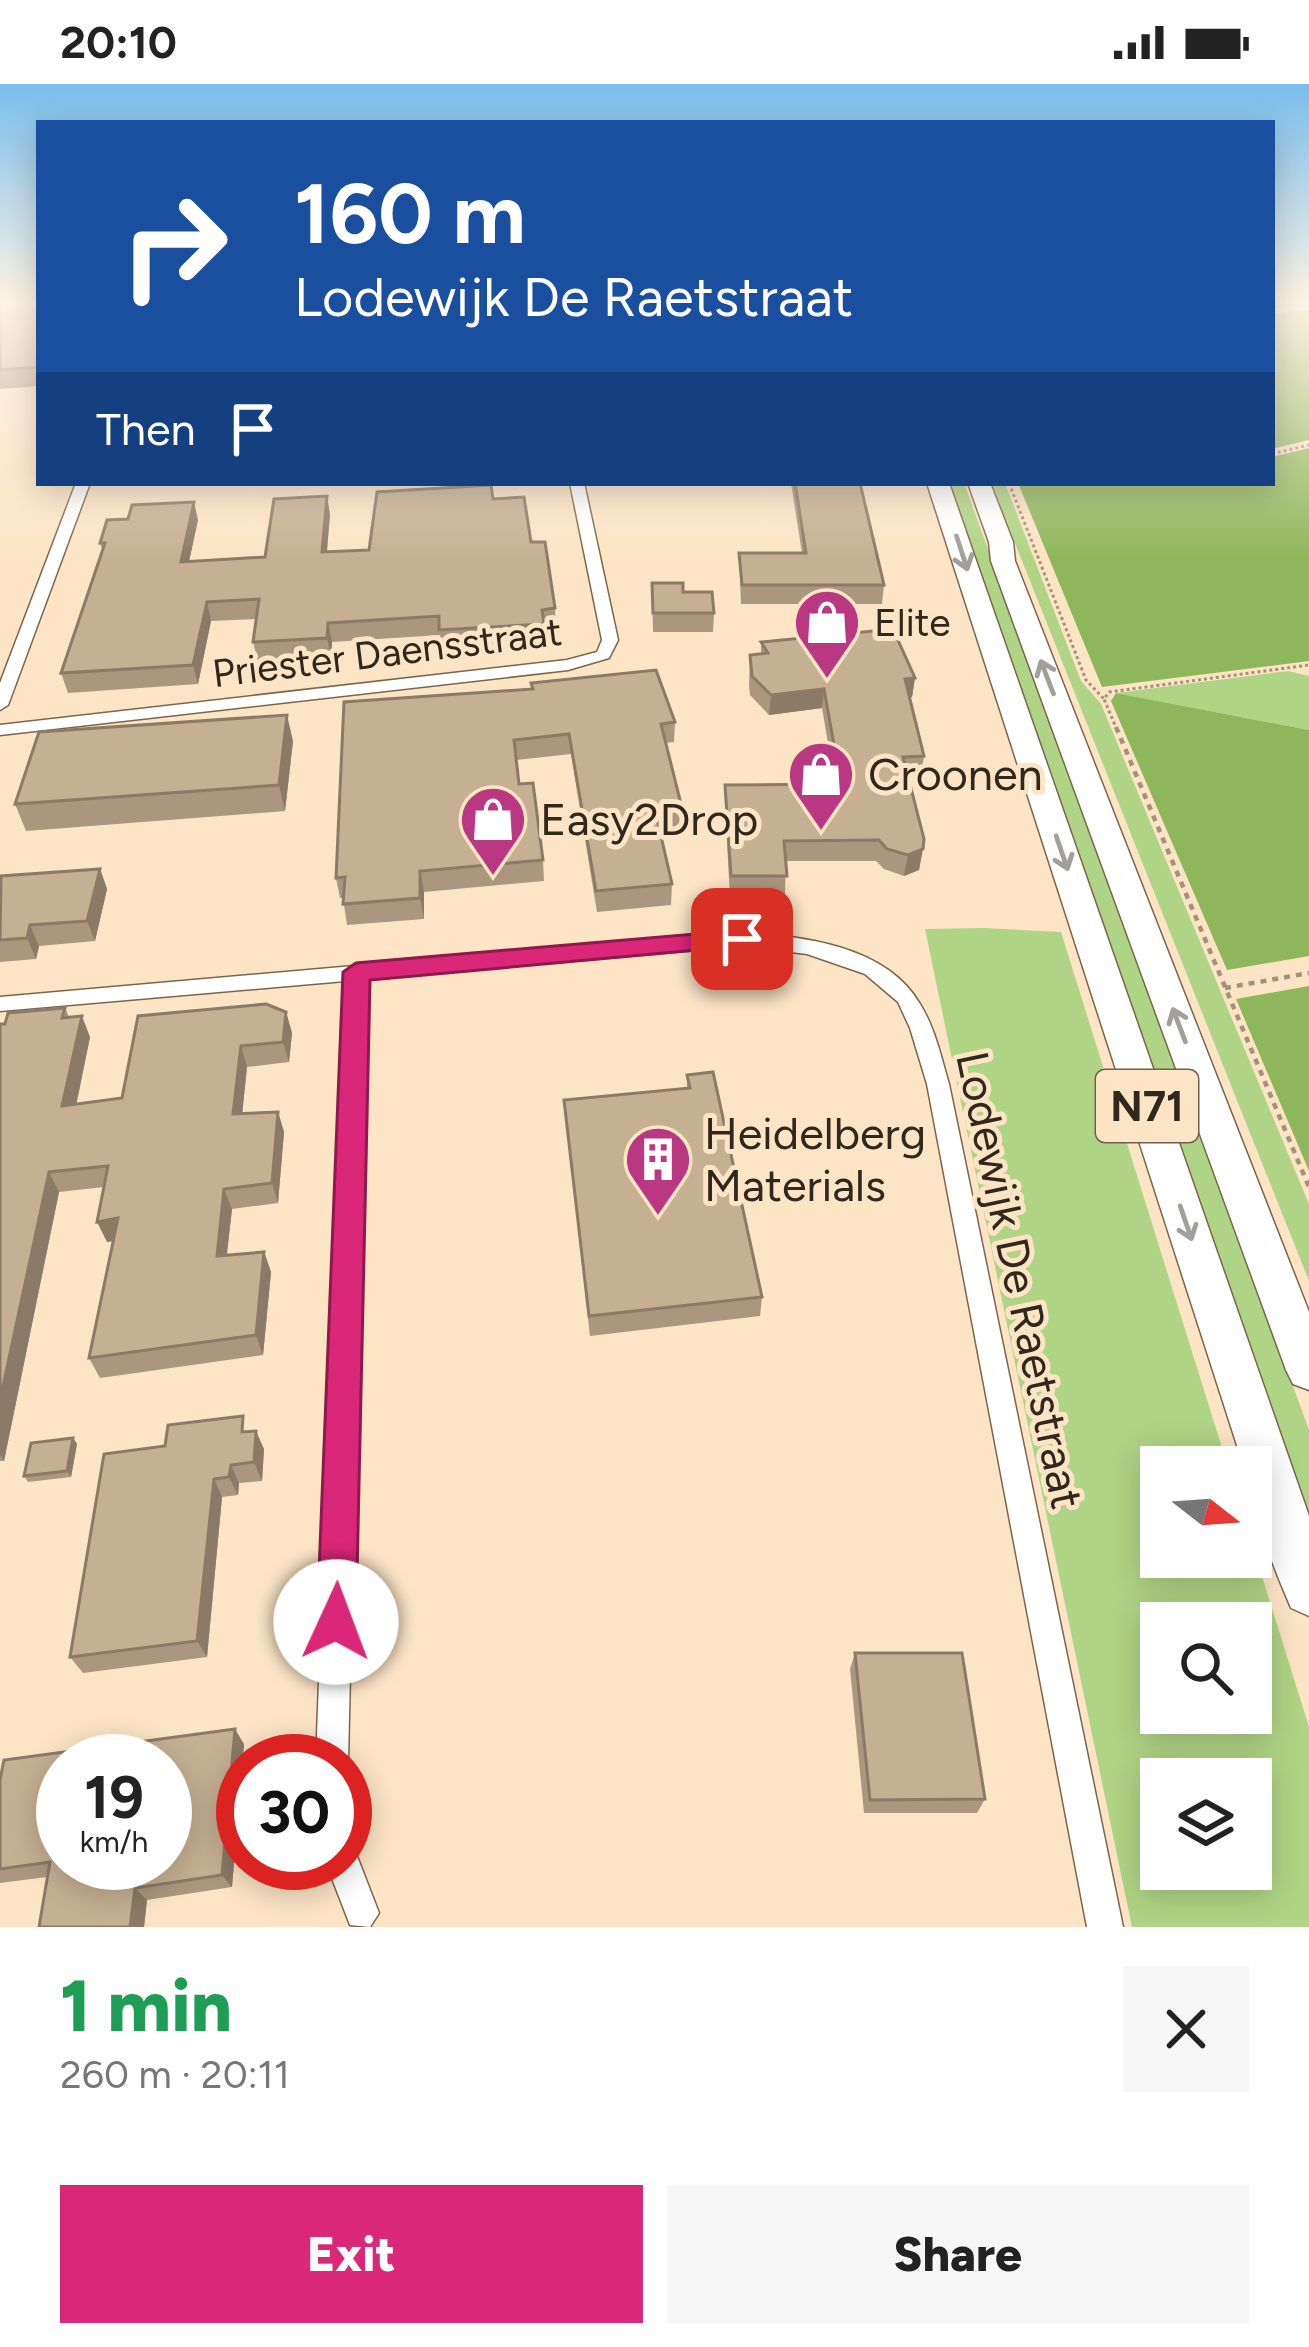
<!DOCTYPE html>
<html lang="en">
<head>
<meta charset="utf-8">
<style>
	:root { --surface:#fff; --page:#f6f6f6; --text:#222; --muted:#767676; --accent:#db2777 }
	body { margin:0; font-family:Figtree,sans-serif; background:var(--page); color:var(--text); height:100vh; display:flex; flex-direction:column; font-size:45px; white-space:nowrap }
	* { box-sizing:border-box; margin:0 }
	p { font-size:39px; color:var(--muted) }
	.icon { flex:none; width:66px; height:66px; fill:none; stroke:currentColor; stroke-width:2; stroke-linecap:round; stroke-linejoin:round }
	.map { position:relative; height:1843px; overflow:hidden }
	.sheet { display:flex; flex-direction:column; background:var(--surface); flex:1 }
	.sheet>* { flex:none }
	.guide { position:absolute; left:36px; top:36px; width:1239px; height:366px; border-radius:0px; box-shadow:0 6px 30px #0003; background:#1a4fa0; color:#fff; overflow:hidden }
	.needle { width:78px; rotate:107deg }
	.fabs { position:absolute; left:1140px; top:1362px; display:grid; gap:24px }
	.fabs a { display:grid; place-items:center; width:132px; height:132px; border-radius:0px; background:var(--surface); box-shadow:0 6px 30px #0003; font-size:60px }
	.speed { position:absolute; left:36px; top:1650px; display:flex; gap:24px; font-size:60px; font-weight:700; text-align:center }
	.speed>* { display:grid; place-content:center; width:156px; height:156px; border-radius:50%; background:var(--surface); box-shadow:0 6px 30px #0003; line-height:1 }
	.speed small { font-size:30px; font-weight:400 }
	.speed .limit { border:18px solid #d22; background:#fff; color:#111 }
	.pin { position:absolute; display:grid; place-items:center; width:102px; height:102px; color:#fff; margin:-51px; border-radius:24px; box-shadow:0 6px 18px #0006 }
	.me { position:absolute; width:132px; margin:-66px; rotate:2deg; stroke-linejoin:round; filter:drop-shadow(0 0 9px #0008) }
	.turn { display:flex; align-items:center; gap:42px; height:252px; padding:0 60px; font-size:54px }
	.turn .icon { width:156px; height:156px; stroke-width:2.5 }
	.turn b { display:block; font-size:84px; line-height:102px }
	.then { display:flex; align-items:center; height:114px; padding:0 60px; background:#0003; gap:24px; font-size:45px }
	.round { display:grid; place-items:center; flex:none; width:126px; height:126px; border-radius:0px; background:var(--page) }
	.head { display:flex; align-items:center; justify-content:space-between; height:204px; padding:0 60px }
	h1 { font-size:72px; font-weight:800; line-height:90px; color:#1e9e55 }
	.cta { display:flex; gap:24px; margin-top:auto; padding:24px 60px }
	.cta a { flex:1; height:138px; border-radius:0px; background:var(--accent); color:#fff; font-size:48px; font-weight:800; line-height:138px; text-align:center }
	.cta a+a { background:var(--page); color:var(--text) }
	.status { display:flex; justify-content:space-between; align-items:center; height:84px; padding:0 60px; background:var(--surface); direction:ltr }
	.status svg { height:33px; fill:currentColor }
	.map>svg:first-child { display:block }
</style>
</head>
<body>
<div class="status"><b>20:10</b><svg viewBox="0 0 49 12"><path d="M0 12V9h3v3zM5 12V6h3v6zM10 12V3h3v9zM15 12V0h3v12zM26 1h20v11H26zM47 4h2v5h-2z"/></svg></div>
<div class="map">
<svg width="1309" height="1843" viewBox="0 0 1309 1843">
	<rect width="100%" height="100%" fill="#fce4c5"/>
	<path fill="#afd485" fill-rule="evenodd" d="M948,399H964L1309,1346V1445Z
		M991,399H1005L1081,597L1101,620L1309,1120V1197Z
		M1288,587L1309,592V646L1116,609Z
		M984,844L1061,848L1228,1383H1161V1473H1251V1457L1309,1643V1843H1132L925,845ZM1251,1539V1629H1161V1539ZM1251,1695V1785H1161V1695Z"/>
	<path fill="#8eb75c" d="M1309,226V356L1272,365V229Z
		M1309,364V577L1102,603L1018,399H1272V373Z
		M1116,609L1309,646V872L1227,886L1111,617Z
		M1309,902V1087L1236,915Z"/>
	<g fill="none" stroke-linecap="round" stroke-linejoin="round">
		<defs>
			<path id="minor" d="M1309,220V226L1272,230V224Z
				M76,399H90L8,621L0,626V599Z
				M570,399H584L618,556L609,574L568,586L0,651V641L567,576L597,568L602,556Z
				M742,848C803,853 886,861 920,920C935,944 941,973 949,1000L1123,1843H1087L927,1000L910,944L898,918L865,890L807,870L742,862L366,895L348,1677L345,1685V1677H316L345,897L0,927V913Z
				M345,1763L355,1767L379,1829L370,1843L350,1841L326,1779H345Z"/>
			<path id="trunk" d="M927,399H949L1309,1432V1532L1291,1524C1273,1482 1251,1429 1251,1383H1244Z
				M968,399H990L1013,458L1015,477L1309,1228V1306L1293,1300L1286,1286L991,477L989,458Z"/>
		</defs>
		<use href="#minor" stroke="#7b664b" stroke-width="3"/>
		<use href="#trunk" stroke="#7b664b" stroke-width="3"/>
		<path stroke="#a3927b" stroke-width="3" stroke-dasharray="3 3" stroke-linecap="butt" d="M1272,370L1309,361
			M1009,399L1086,596L1104,615
			M1117,646L1104,615L1109,608L1309,581"/>
		<path stroke="#a3927b" stroke-width="4.5" stroke-dasharray="6 6" stroke-linecap="butt" d="M1116,643L1309,1103
			M1225,904L1309,889"/>
		<use href="#minor" fill="#fff" fill-rule="evenodd"/>
		<use href="#trunk" fill="#fff" fill-rule="evenodd"/>
	</g>
	<path fill="#aa977e" d="M0,217H39V302L0,305Z
		M791,399H860L884,501L882,520H741L739,469H802Z
		M493,415L531,458L555,524L556,543L545,544V559L442,566L440,551L332,558L331,573L258,578L253,558L257,535L211,537L198,600L68,609L61,589L103,467L100,459L198,436L189,477L265,473L330,430L327,468L369,466Z
		M652,499L683,508L714,529L713,548H653Z
		M761,558L915,594L912,613L910,614L924,672L921,692L908,693L924,755L919,786L904,792L884,785L876,777H786L785,812L730,813L725,722V701L835,700L822,624L769,631L750,611L749,602L750,571L761,570Z
		M344,618L675,638L674,658L665,659L682,724L681,744L659,746L672,800L671,821L597,828L571,670L516,676L519,700L543,776L544,797L424,808V835L347,841L343,814H340L336,794Z
		M293,657L285,727L26,747L15,720Z
		M100,785L107,805L95,857L39,862L36,875L0,878V797Z
		M65,924L69,933L90,953L76,1020L122,1014L286,928L292,949L289,978L247,983L242,1030L278,1028L284,1048L278,1119L232,1125L227,1171L264,1168L271,1188L263,1271L100,1294L89,1274L113,1157L107,1158L104,1103L59,1108L4,1377H0V940Z
		M687,991L762,1213L760,1232L590,1252L566,1037L687,1004Z
		M250,1347L264,1365L262,1397L239,1399L238,1411L222,1413L207,1573L83,1589L70,1573L165,1362Z
		M73,1354L77,1360L71,1393L28,1398L24,1392Z
		M855,1569L985,1715L977,1729H864L850,1585Z
		M244,1660L232,1803L147,1816L144,1843H39L47,1793L0,1799V1696Z"/>
	<path fill="#8b7b66" d="M327,412L330,430L325,487L322,468Z
		M194,418L198,436L185,496L181,478Z
		M207,518L211,537L198,600L193,581Z
		M328,539L332,558L331,573L327,554Z
		M915,594L912,613L902,614L905,595Z
		M824,605L822,624L769,631L771,611Z
		M287,631L293,657L285,727L279,701Z
		M923,765L919,786L904,792L908,771Z
		M100,785L107,805L95,857L87,837Z
		M420,787L424,808V835L420,814Z
		M30,841L39,862L36,875L27,854Z
		M286,928L292,949L289,978L283,958Z
		M82,932L90,953L72,1042L62,1022Z
		M241,962L247,983L240,1051L233,1030Z
		M278,1028L284,1048L278,1119L272,1099Z
		M49,1088L59,1108L4,1377L0,1371V1316Z
		M224,1105L232,1125L224,1192L217,1172Z
		M118,1134L127,1155L107,1158L97,1138Z
		M264,1168L271,1188L263,1271L256,1251Z
		M256,1347L264,1365L262,1397L254,1378Z
		M73,1354L77,1360L71,1393L67,1387Z
		M231,1381L239,1399L238,1411L229,1393Z
		M214,1395L222,1413L207,1573L197,1557Z
		M235,1645L244,1660L232,1803L222,1791Z
		M135,1804L147,1816L144,1843H130Z"/>
	<path fill="#c6b092" stroke="#8b7b66" stroke-width="3" fill-rule="evenodd" d="M0,217H39V283L0,286Z
		M795,399H860L884,501H742L739,469H806Z
		M491,401L493,415L524,413L531,458H545L555,524L542,526L544,540L439,546V532L328,539L327,554L253,558L259,515L207,518L193,581L61,589L105,459H100L107,436L128,435L132,421L194,418L181,478L265,473L274,415L327,412L322,468L369,466L377,408Z
		M652,499H683V508H712L714,529H653Z
		M893,545L915,594L905,595L924,672L903,673L924,755L923,765L908,771L887,765L879,756L784,757L787,792H731L725,701L841,700L824,605L771,611L752,592L750,571L768,569L761,558Z
		M656,586L675,638L661,640L682,724L655,726L672,800L596,807L569,650L514,656L519,700L533,699L543,776L420,787V814L343,820L345,793L336,794L344,618L533,605L531,599Z
		M287,631L279,701L15,720L39,648Z
		M100,785L87,837L30,841L27,854L0,856L1,792Z
		M266,920L286,928L283,958L241,962L233,1030L278,1028L272,1099L224,1105L217,1172L264,1168L256,1251L89,1274L118,1134L97,1138L108,1082L49,1088L0,1316V940H5L8,929L65,924L62,934L82,932L62,1022L122,1014L138,932Z
		M713,988L762,1213L589,1232L564,1016L690,1004L687,991Z
		M243,1332L242,1348L256,1347L254,1378L231,1381L229,1393L214,1395L197,1557L70,1573L104,1370L165,1362L168,1341Z
		M73,1354L67,1387L24,1392L31,1359Z
		M855,1569H962L985,1715L870,1716Z
		M235,1645L222,1791L135,1804L130,1843H39L50,1778L0,1785V1696L4,1676ZM63,1677H165V1779H63Z"/>
	<defs><path id="oneway-shaft" d="M-6 0H5M1.5-3L5.5 0L1.5 3" fill="none" stroke-width="1.6" stroke-linecap="round" stroke-linejoin="round" transform="scale(3)"/></defs>
	<g stroke="#a29e99">
		<use href="#oneway-shaft" transform="translate(962 469) rotate(72)"/>
		<use href="#oneway-shaft" transform="translate(1047 593) rotate(-111)"/>
		<use href="#oneway-shaft" transform="translate(1062 769) rotate(71)"/>
		<use href="#oneway-shaft" transform="translate(1179 941) rotate(-111)"/>
		<use href="#oneway-shaft" transform="translate(1186 1139) rotate(71)"/>
	</g>
	<linearGradient id="sky" x2="0" y2="1"><stop stop-color="#79bdec"/><stop offset="0.46" stop-color="#fef3e5"/><stop offset="1" stop-color="#fef3e5" stop-opacity="0"/></linearGradient>
	<rect width="1309" height="475" fill="url(#sky)"/>
	<path fill="#db2777" stroke="#8e194d" stroke-width="3" d="M742,846L755,855L751,861L370,896L356,1538L350,1552L336,1558L322,1552L317,1538L343,888L356,879Z"/>
	<defs>
		<symbol id="shop-pin" viewBox="-11 -11 22 30"><path d="M0 17L-7.5 6A9.5 9.5 0 1 1 7.5 6Z" fill="#ba3881" stroke="#fce4c5"/><path d="M-5-2.5h2.3a2.7 3.5 0 0 1 5.4 0H5L5.5 6h-11ZM-1.5-2.5h3a1.5 2.3 0 0 0-3 0Z" fill="#fff"/></symbol>
		<symbol id="building-pin" viewBox="-11 -11 22 30"><path d="M0 17L-7.5 6A9.5 9.5 0 1 1 7.5 6Z" fill="#ba3881" stroke="#fce4c5"/><path d="M-4-6H4V6H1V3H-1V6H-4ZM-2.5-4.3h1.7v1.8h-1.7ZM.8-4.3h1.7v1.8H.8ZM-2.5-1h1.7V.8h-1.7ZM.8-1h1.7V.8H.8Z" fill="#fff"/></symbol>
	</defs>
	<g fill-rule="evenodd">
		<use href="#shop-pin" x="789" y="500" width="76" height="104"/>
		<use href="#shop-pin" x="783" y="652" width="76" height="104"/>
		<use href="#shop-pin" x="455" y="697" width="76" height="104"/>
		<use href="#building-pin" x="620" y="1037" width="76" height="104"/>
	</g>
	<g text-anchor="middle" stroke-width="10" stroke-linejoin="round" paint-order="stroke">
		<g font-size="39" fill="#31281c" stroke="#fce4c5" text-anchor="start">
			<text x="874" y="552">Elite</text>
		</g>
		<g font-size="39" fill="#31281c" stroke="#fce4c5">
			<text transform="translate(387 568) rotate(-7)" y="14">Priester Daensstraat</text>
		</g>
		<rect fill="#fce4c5" stroke="#6e604f" stroke-width="3" x="1096" y="986" width="102" height="72" rx="9"/>
		<g font-size="42" font-weight="bold" fill="#31281c">
			<text x="1147" y="1037">N71</text>
		</g>
		<g font-size="45" fill="#31281c" stroke="#fce4c5" text-anchor="start">
			<text x="868" y="706">Croonen</text>
			<text x="540" y="751">Easy2Drop</text>
			<text x="704" y="1065">Heidelberg<tspan x="704" dy="52">Materials</tspan></text>
		</g>
		<g font-size="45" fill="#31281c" stroke="#fce4c5">
			<text transform="translate(1020 1196) rotate(78)" y="16">Lodewijk De Raetstraat</text>
		</g>
	</g>
</svg>
<div class="fabs">
<a><svg class="needle" viewBox="-14 -14 28 28"><path d="M0-13l5 13h-10z" fill="#e53935"/><path d="M0 13l5-13h-10z" fill="#767676"/></svg></a>
<a><svg class="icon" aria-label="search" viewBox="0 0 24 24"><circle cx="10" cy="10" r="6"/><path d="M15 15l6 6"/></svg></a>
<a><svg class="icon" aria-label="layers" viewBox="0 0 24 24"><path d="M12 4l9 5-9 5-9-5zM3 14l9 5 9-5"/></svg></a>
</div>
<div class="speed"><div>19<small>km/h</small></div><div class="limit">30</div></div>
<div class="pin" style="left:742px;top:855px;background:#d93025"><svg class="icon" aria-label="arrive" viewBox="0 0 24 24"><path d="M6 21V4h12l-3 4 3 4H6"/></svg></div>
<svg class="me" style="left:336px;top:1538px" viewBox="-20 -20 40 40"><circle r="19" fill="#fff"/><path d="M0-13L10 11 0 6-10 11z" fill="#db2777"/></svg>
<div class="guide">
<div class="turn"><svg class="icon" aria-label="right" viewBox="0 0 24 24"><path d="M7 20v-9h11M14 6l5 5-5 5"/></svg><div><b>160 m</b>Lodewijk De Raetstraat</div></div>
<div class="then">Then<svg class="icon" aria-label="arrive" viewBox="0 0 24 24"><path d="M6 21V4h12l-3 4 3 4H6"/></svg></div>
</div>
</div>
<section class="sheet">
<div class="head"><div><h1>1 min</h1><p>260 m · 20:11</p></div><a class="round"><svg class="icon" aria-label="close" viewBox="0 0 24 24"><path d="M6 6l12 12M18 6L6 18"/></svg></a></div>
<div class="cta"><a>Exit</a><a>Share</a></div>
</section>
</body>
</html>
